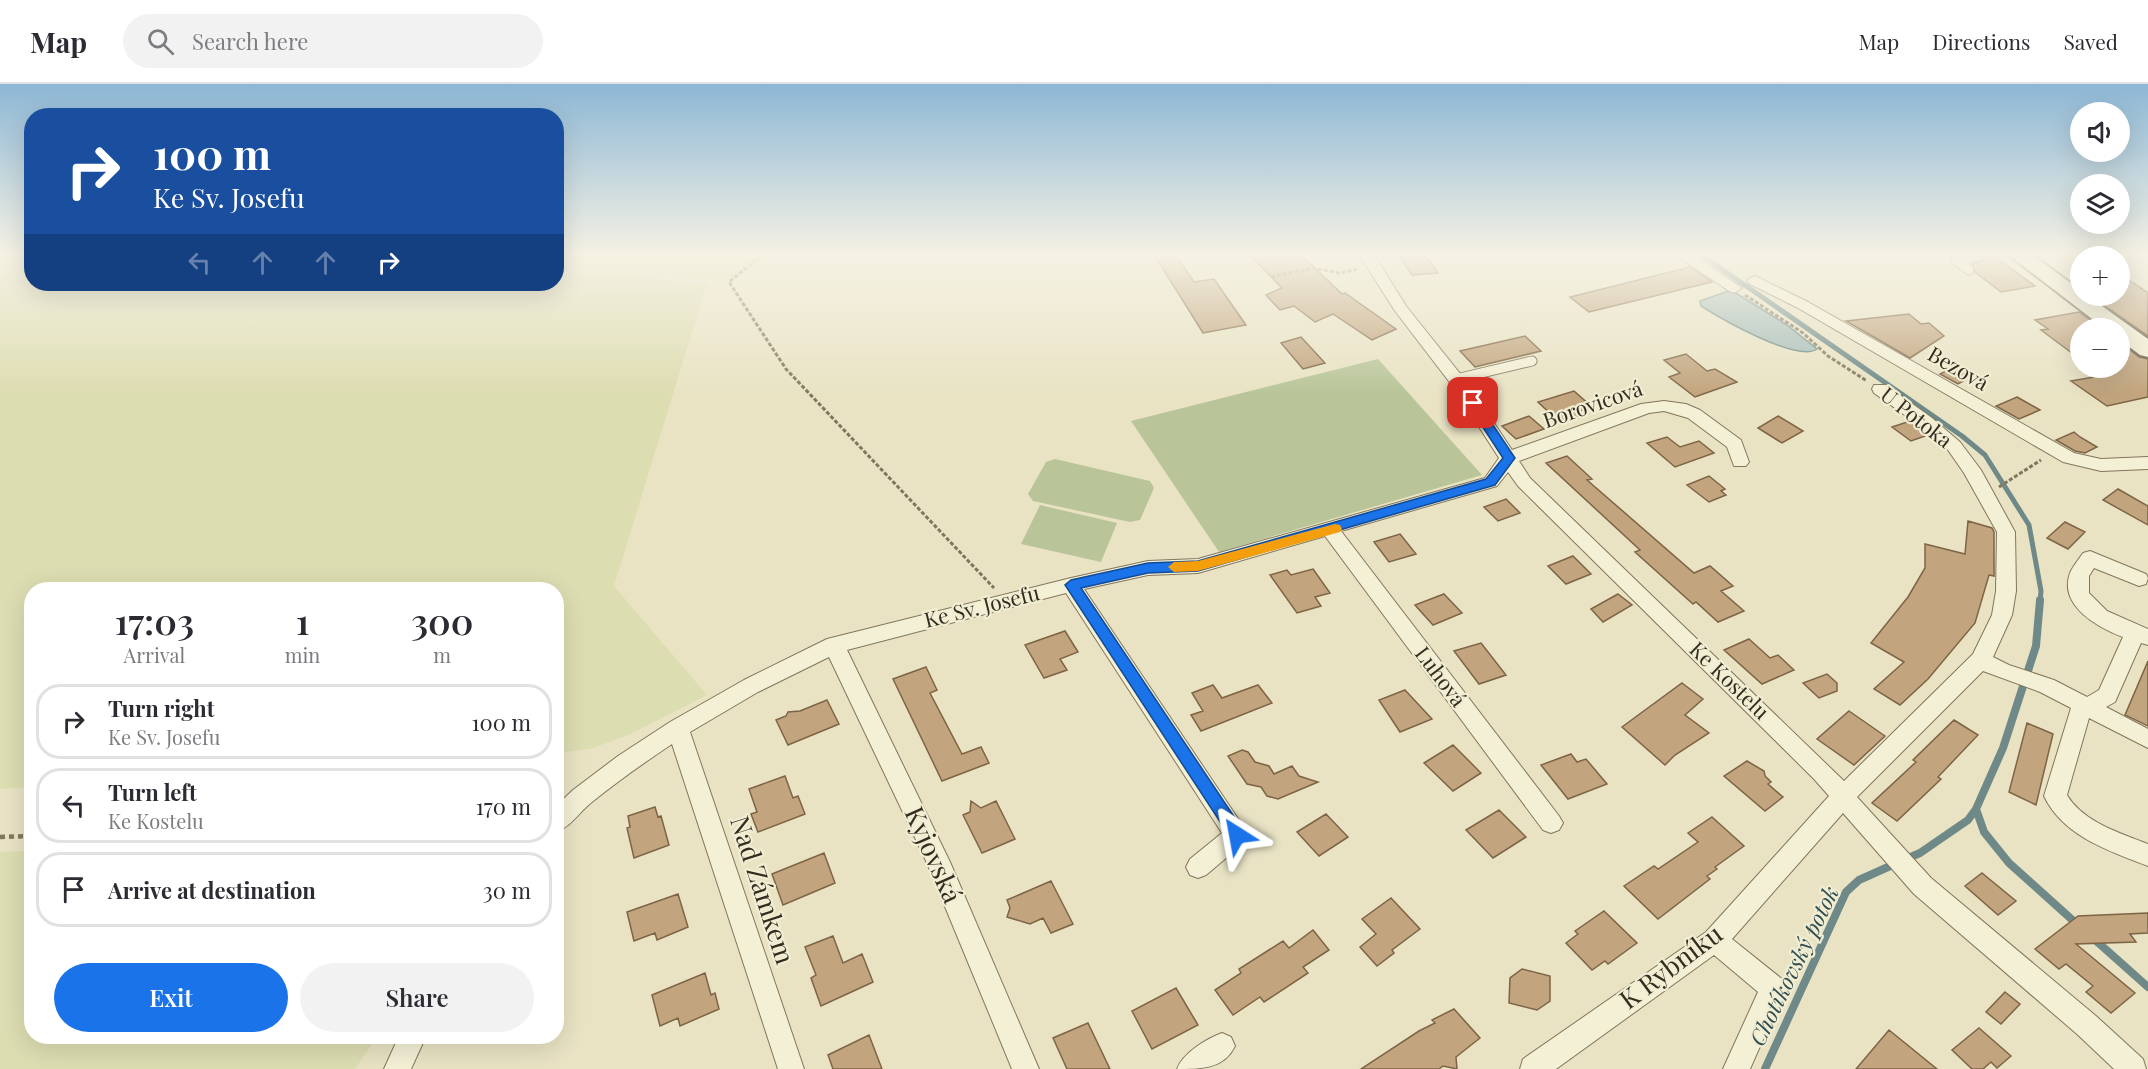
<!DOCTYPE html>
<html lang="en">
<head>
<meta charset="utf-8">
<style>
	:root { --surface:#fff; --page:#f2f2f3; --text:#2b2b33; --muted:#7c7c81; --line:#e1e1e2; --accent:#1a73e8 }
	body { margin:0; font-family:"Playfair Display",serif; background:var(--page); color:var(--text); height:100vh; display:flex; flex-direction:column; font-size:22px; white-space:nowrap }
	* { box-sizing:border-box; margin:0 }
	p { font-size:20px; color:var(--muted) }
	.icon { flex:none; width:33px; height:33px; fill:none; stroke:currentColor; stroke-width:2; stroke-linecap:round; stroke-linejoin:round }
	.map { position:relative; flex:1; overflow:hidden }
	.drawer { position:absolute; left:24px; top:498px; width:540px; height:462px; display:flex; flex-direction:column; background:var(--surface); border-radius:24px; box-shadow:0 6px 24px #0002 }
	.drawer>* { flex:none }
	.hud { position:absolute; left:24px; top:24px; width:540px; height:183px; border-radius:24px; box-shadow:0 6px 24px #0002; background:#1a4fa0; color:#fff; overflow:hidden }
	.controls { position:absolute; left:2070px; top:18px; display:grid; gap:12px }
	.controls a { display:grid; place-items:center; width:60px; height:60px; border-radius:50%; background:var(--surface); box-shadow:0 6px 24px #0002; font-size:30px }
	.pin { position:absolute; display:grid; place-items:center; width:51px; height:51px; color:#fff; margin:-26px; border-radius:12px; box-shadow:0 3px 9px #0006 }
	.me { position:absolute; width:66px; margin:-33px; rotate:326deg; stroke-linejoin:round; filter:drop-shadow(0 0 4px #0008) }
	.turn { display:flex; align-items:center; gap:21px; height:126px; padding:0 30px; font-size:27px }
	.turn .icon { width:78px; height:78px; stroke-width:2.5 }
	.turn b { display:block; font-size:42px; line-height:51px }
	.lanes { display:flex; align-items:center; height:57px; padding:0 30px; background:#0003; justify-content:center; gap:30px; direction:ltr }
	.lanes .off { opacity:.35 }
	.eta { display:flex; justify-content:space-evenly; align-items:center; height:102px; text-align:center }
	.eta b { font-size:36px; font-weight:600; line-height:42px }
	.button { display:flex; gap:12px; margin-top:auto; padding:12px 30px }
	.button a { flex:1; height:69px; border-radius:36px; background:var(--accent); color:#fff; font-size:24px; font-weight:600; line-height:69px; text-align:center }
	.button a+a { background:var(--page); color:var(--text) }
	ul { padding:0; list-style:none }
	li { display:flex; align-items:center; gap:18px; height:75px; margin:0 12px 9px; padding:0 18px; border:3px solid var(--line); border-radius:24px }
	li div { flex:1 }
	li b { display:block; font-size:22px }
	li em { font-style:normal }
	header { display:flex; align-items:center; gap:36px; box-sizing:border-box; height:84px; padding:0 30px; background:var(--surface); border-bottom:2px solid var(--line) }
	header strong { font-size:28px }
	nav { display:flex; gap:33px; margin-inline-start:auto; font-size:21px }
	.search { width:420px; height:54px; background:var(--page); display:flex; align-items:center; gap:15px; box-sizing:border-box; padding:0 21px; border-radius:33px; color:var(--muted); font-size:22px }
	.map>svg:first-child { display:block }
</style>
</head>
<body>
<header>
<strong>Map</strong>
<div class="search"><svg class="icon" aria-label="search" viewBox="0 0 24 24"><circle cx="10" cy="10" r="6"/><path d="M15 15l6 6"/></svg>Search here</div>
<nav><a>Map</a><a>Directions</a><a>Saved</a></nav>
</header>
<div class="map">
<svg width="2148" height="985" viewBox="0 0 2148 985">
	<rect width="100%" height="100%" fill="#e9e3c4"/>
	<path fill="#ddddb2" d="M0,172H31L32,200H556L557,187L707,199L614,502L707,611L631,650L590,665L557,669L556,506H32L31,703L0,705Z
		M557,172H774L763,182L740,193L723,194L557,181Z
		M31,767L32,952L377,953L355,985H0V768Z"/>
	<path fill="#b9c599" d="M1378,275L1482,391L1219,468L1131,337Z
		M1055,375L1150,397L1154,404L1140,436L1130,438L1033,417L1028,410L1046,378Z
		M1040,421L1117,439L1101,478L1021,460Z"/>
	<path fill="#a5bcb9" stroke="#6e8987" stroke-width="1.5" d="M1731,206L1787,241L1817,265C1797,279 1720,234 1701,222L1700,217Z"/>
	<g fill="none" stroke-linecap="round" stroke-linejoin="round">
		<path stroke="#6e8987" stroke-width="5" d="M1703,172L1962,352L1985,371L2029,441L2041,507L2040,518"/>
		<path stroke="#6e8987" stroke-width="8" d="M1976,725L1984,748L2009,779L2078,841
			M1906,775L1920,769L1968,736L1976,725L2003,664L2036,562L2040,516
			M2093,854L2148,903
			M1765,985L1846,808L1859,796L1897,779"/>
	</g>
	<path fill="#c2a57e" stroke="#7d6445" stroke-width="1.5" d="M1155,172H1176L1194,198L1214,195L1246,241L1203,249Z
		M1251,172H1302L1342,210L1345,209L1396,245L1372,256L1333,230L1315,238L1294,222L1280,226L1266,211L1282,204Z
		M1399,172H1426L1438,189L1412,191Z
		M1985,172H1993L2035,202L2001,208L1975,188L1972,180L1982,177Z
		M1690,183L1712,198L1589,228L1570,213Z
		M2120,190L2148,209V252L2091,212H2120Z
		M2079,228L2101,244H2080V275L2041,246L2048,245L2035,236Z
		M1909,230L1921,240L1929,239L1944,252L1910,274L1846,237Z
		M1525,252L1541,267L1475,283L1460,267Z
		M1301,253L1325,279L1303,285L1281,259Z
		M2120,258L2139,273L2148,275V313L2107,322L2071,297L2100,292L2094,288L2120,284Z
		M1686,270L1707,287L1715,285L1737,298L1695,313L1669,293L1680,289L1664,276Z
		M1956,282L1974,291L1958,300L1940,290Z
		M1574,307L1592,323L1579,327L1583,331L1559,338L1538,318Z
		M2017,313L2040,326L2019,335L1996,322Z
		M1529,332L1544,345L1516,355L1502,342Z
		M1778,332L1803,347L1782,359L1758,344Z
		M1910,337L1928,351L1911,357L1892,343Z
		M2074,348L2080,353L2097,363L2085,369L2075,367L2056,356Z
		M1667,353L1680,363L1699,357L1714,369L1675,383L1647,359Z
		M1567,372L1592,395L1587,396L1694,489L1710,482L1733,502L1721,507L1744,527L1718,538L1696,518L1693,520L1635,468L1640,466L1546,379Z
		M1709,392L1725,405L1721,407L1726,411L1709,418L1687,401Z
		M2118,405L2148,422V441L2103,416Z
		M1506,415L1520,429L1498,437L1484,423Z
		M1968,437L1992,444L1994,448V492L1989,491L1975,539L1928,595L1900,621L1874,605L1904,578L1871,559L1908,513L1925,484V460L1965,470Z
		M2065,438L2085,448L2068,465L2047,454Z
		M1400,450L1416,470L1389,478L1374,458Z
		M1573,472L1591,490L1566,500L1548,482Z
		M1313,485L1330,509L1315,513L1321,522L1297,529L1270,491L1287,486L1291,491Z
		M1444,510L1462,529L1433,541L1415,521Z
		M1618,510L1632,521L1603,538L1591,525Z
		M1065,547L1078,568L1060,575L1067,586L1044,594L1025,561Z
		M1749,555L1770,574L1778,571L1794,586L1762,600L1724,566Z
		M1481,559L1506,591L1479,600L1454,567Z
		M2148,577V642L2125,631Z
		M926,583L937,606L930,609L962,670L981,663L989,679L942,697L893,595Z
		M1827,590L1837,599V607L1819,614L1803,599Z
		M1682,599L1703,615L1685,631L1709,649L1675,671L1665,681L1622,643Z
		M1213,601L1222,614L1258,601L1272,619L1201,647L1191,631L1203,627L1192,609Z
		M1405,606L1432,635L1400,648L1379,616Z
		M827,616L839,640L788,661L776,636L786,632L788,628L800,627Z
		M1849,627L1885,652L1854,681L1817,655Z
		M1954,636L1978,651L1938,693L1941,695L1897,737L1872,719L1916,678L1913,676Z
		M2027,639L2053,650L2036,721L2009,708Z
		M1453,661L1481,689L1453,707L1424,679Z
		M1242,666L1248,668L1255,678L1269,682L1274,690L1292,682L1299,692L1318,698L1278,715L1267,712L1261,703L1247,700L1228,672Z
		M1571,670L1577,678L1586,675L1607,700L1568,715L1541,681Z
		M1747,677L1764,687L1765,692L1771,698L1768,700L1783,713L1765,727L1724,692Z
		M785,692L793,714L798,712L805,730L758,748L751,730L757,728L749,705Z
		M971,717L981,724L996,717L1015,755L982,769L963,731L970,728Z
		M655,723L658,733L661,732L669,761L634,774L627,744L630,743L628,732Z
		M1499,726L1526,753L1493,774L1466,746Z
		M1326,730L1348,753L1319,772L1297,748Z
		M1712,733L1744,762L1715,783L1717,785L1707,792L1710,795L1658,835L1624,802L1654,782L1658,785L1698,758L1688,749Z
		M824,769L835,799L783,821L772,790Z
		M1982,789L2016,817L1998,831L1965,802Z
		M1051,797L1073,840L1051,849L1043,834L1030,840L1007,833L1010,824L1007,816Z
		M678,810L688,843L657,856L655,849L634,857L627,828Z
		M1391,814L1420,845L1392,866L1394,869L1377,882L1360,863L1376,850L1362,835Z
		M1604,827L1637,859L1608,880L1605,877L1592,886L1566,859L1578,850L1575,847Z
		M2148,829V849L2130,850L2136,858L2076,860L2135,909L2111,929L2086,908L2093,902L2066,880L2059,885L2035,865L2078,832Z
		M1313,846L1329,866L1303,883L1308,889L1264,918L1260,913L1233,931L1215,906L1241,889L1239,885L1283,857L1289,864Z
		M833,852L843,879L862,870L873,898L821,922L811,894L816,891L805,863Z
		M1522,885L1550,892V917L1537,926L1509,919L1510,894Z
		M705,889L711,911L715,909L719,925L680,942L678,934L660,942L652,911Z
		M1176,904L1198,941L1152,965L1132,927Z
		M2005,908L2020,920L2001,940L1986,928Z
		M1454,925L1480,954L1456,973L1457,985L1443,982L1439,985H1361L1419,947L1435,939L1432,936Z
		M1088,939L1110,985H1067L1053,954Z
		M1979,944L2011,972L1997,984L1991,978L1983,985H1972L1952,966Z
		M1889,946L1937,985H1856Z
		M869,951L882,985H833L828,971Z"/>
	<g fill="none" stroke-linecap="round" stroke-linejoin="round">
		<defs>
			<path id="lane" d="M1969,186L1956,176L1978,172
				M1456,295L1532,277"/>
			<path id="street" d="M1360,172H1375L1406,222L1466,297L1512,366L1641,320L1664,317L1686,320L1700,326L1741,356L1749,378L1746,382H1734L1727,363L1688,334L1664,327L1649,329L1519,377L1530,394L1844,697L1973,570L1992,531L1996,507L1997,448L1964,389L1948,366L1920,342L1874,309L1872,305L1874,301H1886L1932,334L1960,358L1981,386L2015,448L2016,507L2012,531L1993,573L2009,581L2054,596L2087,613L2099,606L2123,553C2099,544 2058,522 2070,489C2073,482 2079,475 2083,469L2090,467L2146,490L2148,494L2146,500L2139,502L2094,484L2089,492V509L2107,527L2148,545V561L2141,559L2115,618L2106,623L2148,645V664L2089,634L2067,711C2083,738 2120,749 2148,760V782C2109,767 2063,752 2044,712L2071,624L2040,608L1983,587L1857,713L1931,794L2096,932L2143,975L2146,985H2114L2077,950L1914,810L1843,729L1732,855L1782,895L1786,904L1750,985H1723L1758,908L1714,871L1556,985H1520L1523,975L1706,848L1829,712L1814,695L1518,402L1508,388L1497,402L1341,447L1559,732L1563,739L1559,746L1551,749L1543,746L1325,452L1198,489L1148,491L1084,505L1249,751L1245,758L1206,791L1198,794L1190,791L1186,783L1190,775L1222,749L1066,509L847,566L950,778L1039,985H1012L927,779L829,573L758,608L690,648L804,985H778L672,660C645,678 618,697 592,718C580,727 571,743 556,748V722L573,706L618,672L670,638L744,596L827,555L1071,494L1148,477L1198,475L1485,394L1499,374L1454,304L1395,227Z
				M1677,172H1695L1742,204L1734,209L1729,207Z
				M1755,192L1808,218L2074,369L2101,375L2148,373V385L2101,387L2063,378L1798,224L1750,200L1747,197L1750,194Z
				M1222,949L1231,953L1235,962C1224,985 1201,985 1177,985C1183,969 1206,955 1222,949Z
				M399,952H426L411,985H384Z"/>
			<path id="secondary" d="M2010,172H2034L2080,206V212H2088L2148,255V273L2140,271L2120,256V244H2104Z"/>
		</defs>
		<use href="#lane" stroke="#81765d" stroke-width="11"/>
		<use href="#street" stroke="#81765d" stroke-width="2"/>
		<use href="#secondary" stroke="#635740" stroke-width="4"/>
		<path stroke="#81765d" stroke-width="3" stroke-dasharray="4 2" stroke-linecap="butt" d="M761,172L729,198L786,285L994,504
			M1271,193L1313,184L1339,189L1358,185
			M1745,211L1803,249L1828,272L1867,297
			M1999,403L2041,376"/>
		<path stroke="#81765d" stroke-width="4.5" stroke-dasharray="5 4" stroke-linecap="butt" d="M0,753L32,752"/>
		<use href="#lane" stroke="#f4f0d6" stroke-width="9"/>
		<use href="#street" fill="#f4f0d6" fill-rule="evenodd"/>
		<use href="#secondary" fill="#f4f0d6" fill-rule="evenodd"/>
	</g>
	<linearGradient id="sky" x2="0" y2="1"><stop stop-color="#8db7d5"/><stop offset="0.55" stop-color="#f5f2e4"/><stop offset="1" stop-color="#f5f2e4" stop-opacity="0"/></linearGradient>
	<rect width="2148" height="310" fill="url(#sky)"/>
	<path fill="#1a73e8" stroke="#114b97" stroke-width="1.5" d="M1473,316L1477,317L1515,374L1495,401L1198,487L1148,489L1081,504L1243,746L1246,751L1243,756L1237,758L1232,756L1065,501L1071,496L1148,479L1198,477L1486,395L1503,374L1467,319Z"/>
	<path fill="#f59e0b" d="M1335,440L1340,441L1342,445L1340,448L1198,487L1174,488L1168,483L1174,478L1198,477Z"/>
	<g text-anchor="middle" stroke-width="4.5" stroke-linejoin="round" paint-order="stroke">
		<g font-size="21" fill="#332c1f" stroke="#f1edd3">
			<text transform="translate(1958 285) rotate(30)" y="7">Bezová</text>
			<text transform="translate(1593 321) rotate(-19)" y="7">Borovicová</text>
			<text transform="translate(1916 334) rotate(38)" y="7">U Potoka</text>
			<text transform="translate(982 523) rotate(-14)" y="7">Ke Sv. Josefu</text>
			<text transform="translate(1440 593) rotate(53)" y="7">Luhová</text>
			<text transform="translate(1729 597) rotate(44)" y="7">Ke Kostelu</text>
		</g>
		<g font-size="22" font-style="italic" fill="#304e51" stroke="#f1edd3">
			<text transform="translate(1794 882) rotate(-64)" y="8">Chotíkovský potok</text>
		</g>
		<g font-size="26" fill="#332c1f" stroke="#f1edd3">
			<text transform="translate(933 771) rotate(66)" y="9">Kyjovská</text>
			<text transform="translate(762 806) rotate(72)" y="9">Nad Zámkem</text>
			<text transform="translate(1671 883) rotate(-37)" y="9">K Rybníku</text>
		</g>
	</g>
</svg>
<div class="controls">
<a><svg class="icon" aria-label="sound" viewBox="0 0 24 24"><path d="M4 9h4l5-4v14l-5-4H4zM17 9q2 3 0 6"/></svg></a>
<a><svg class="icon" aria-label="layers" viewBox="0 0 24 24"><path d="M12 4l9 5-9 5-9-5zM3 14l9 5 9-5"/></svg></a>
<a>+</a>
<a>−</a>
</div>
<div class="pin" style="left:1473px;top:319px;background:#d93025"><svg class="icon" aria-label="arrive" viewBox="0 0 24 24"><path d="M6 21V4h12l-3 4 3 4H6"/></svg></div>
<svg class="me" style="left:1237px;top:751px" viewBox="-20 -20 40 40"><path d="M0-17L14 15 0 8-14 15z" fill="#1a73e8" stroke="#fff" stroke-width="4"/></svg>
<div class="hud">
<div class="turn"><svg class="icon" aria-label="right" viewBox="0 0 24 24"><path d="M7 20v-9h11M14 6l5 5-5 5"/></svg><div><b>100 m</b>Ke Sv. Josefu</div></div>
<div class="lanes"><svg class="icon off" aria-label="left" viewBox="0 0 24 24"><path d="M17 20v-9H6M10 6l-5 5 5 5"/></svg><svg class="icon off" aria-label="ahead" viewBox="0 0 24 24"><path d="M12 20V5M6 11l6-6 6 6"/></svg><svg class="icon off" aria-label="ahead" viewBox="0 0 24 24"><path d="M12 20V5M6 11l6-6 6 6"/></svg><svg class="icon" aria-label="right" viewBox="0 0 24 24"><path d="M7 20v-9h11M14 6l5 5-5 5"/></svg></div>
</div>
<section class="drawer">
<div class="eta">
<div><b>17:03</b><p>Arrival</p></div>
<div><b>1</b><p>min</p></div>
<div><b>300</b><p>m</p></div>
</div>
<ul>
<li><svg class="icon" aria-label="right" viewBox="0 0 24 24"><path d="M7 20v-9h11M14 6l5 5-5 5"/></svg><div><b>Turn right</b><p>Ke Sv. Josefu</p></div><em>100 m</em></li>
<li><svg class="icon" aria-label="left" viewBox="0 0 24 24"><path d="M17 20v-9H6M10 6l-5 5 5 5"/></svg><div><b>Turn left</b><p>Ke Kostelu</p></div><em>170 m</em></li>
<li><svg class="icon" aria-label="arrive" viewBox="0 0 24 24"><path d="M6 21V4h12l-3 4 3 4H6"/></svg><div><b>Arrive at destination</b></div><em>30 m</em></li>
</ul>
<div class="button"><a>Exit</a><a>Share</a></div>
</section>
</div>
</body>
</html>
